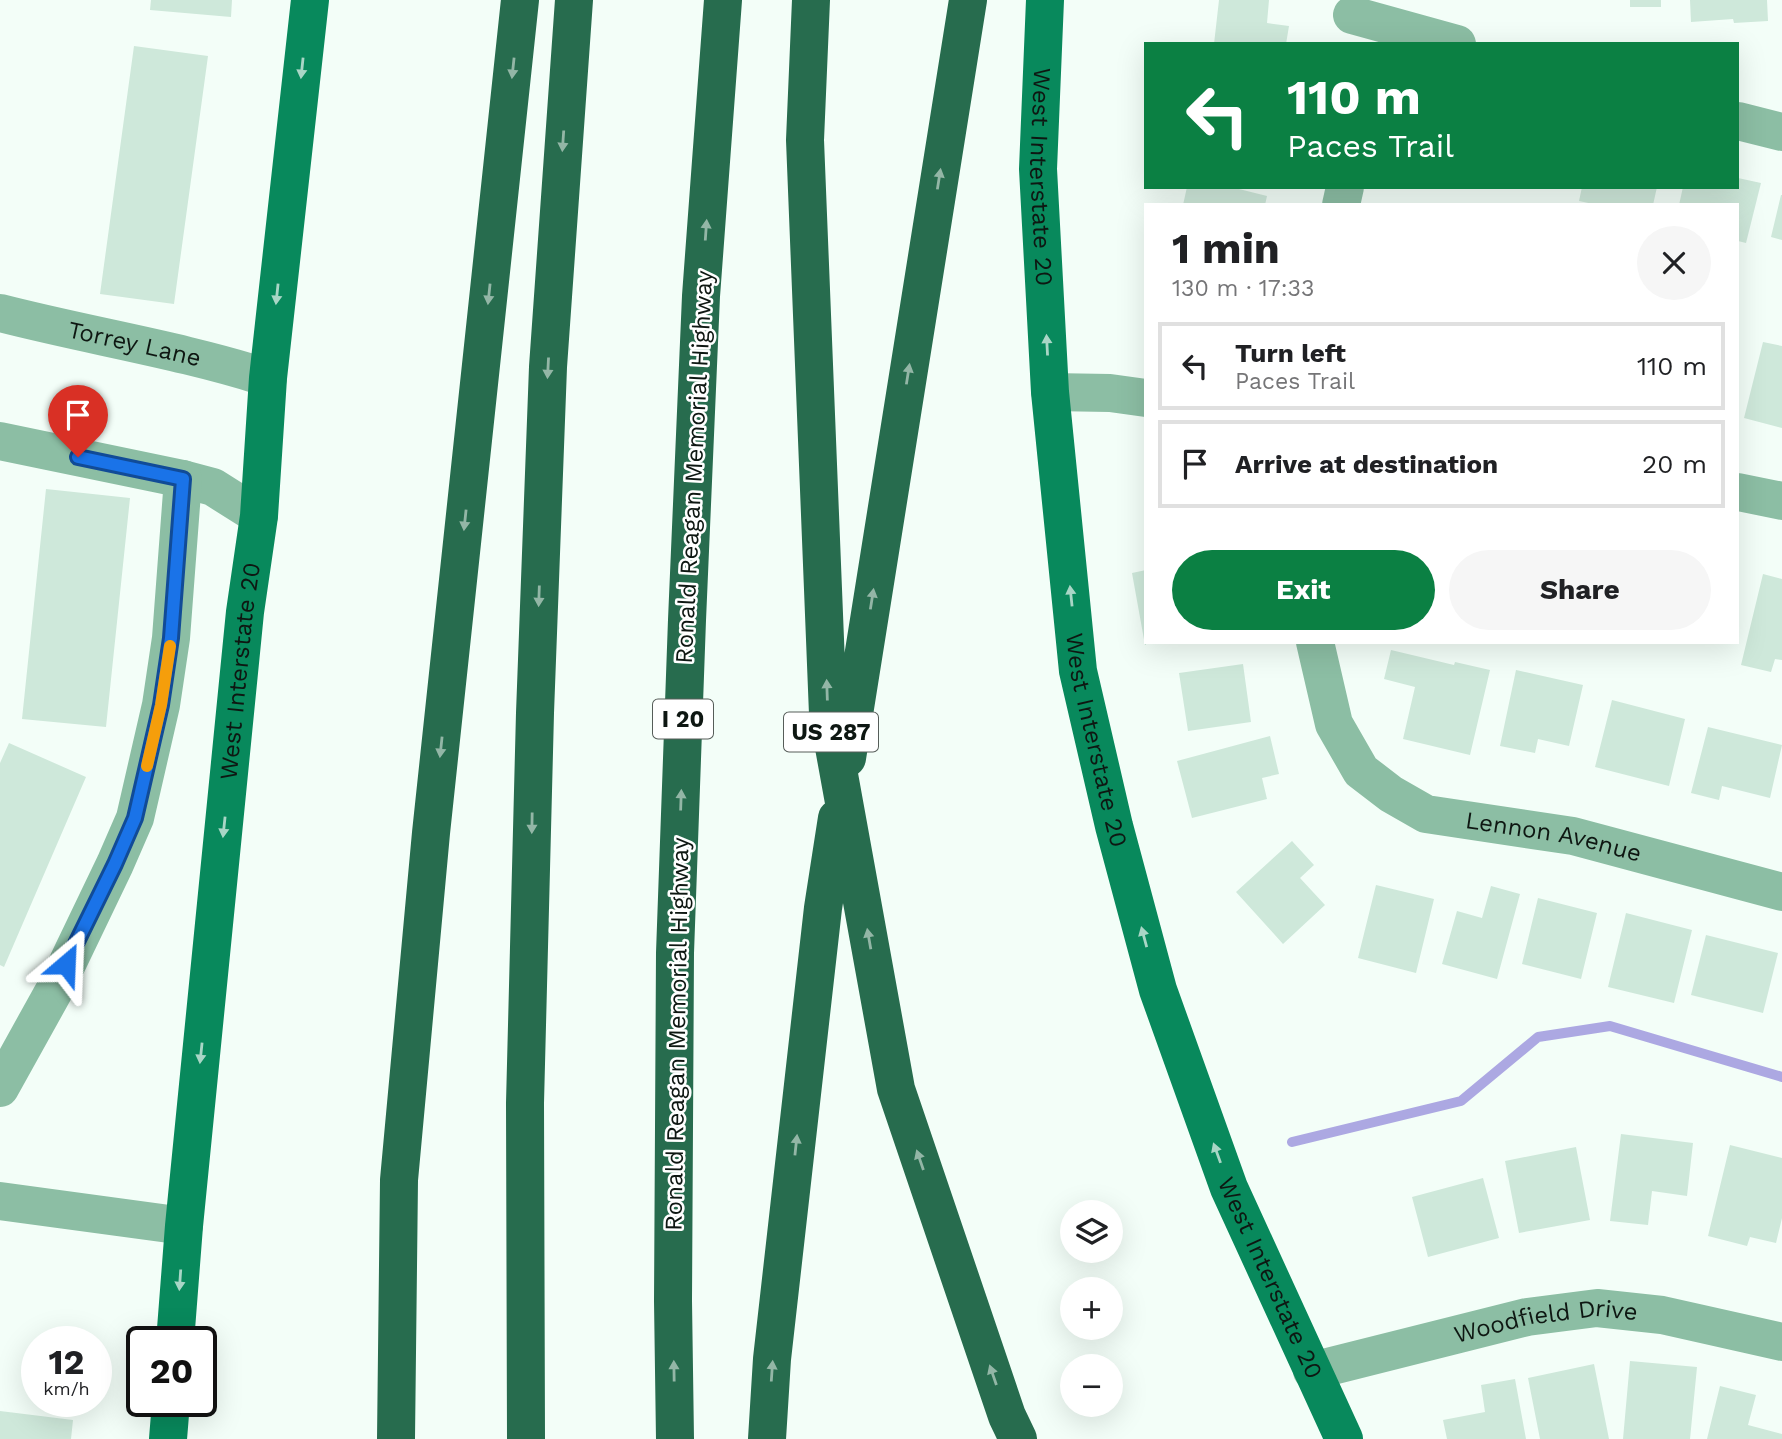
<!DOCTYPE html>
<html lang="en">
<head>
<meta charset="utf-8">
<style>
	:root { --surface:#fff; --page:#f6f6f6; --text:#202124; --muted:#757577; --line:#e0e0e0; --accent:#0b8043 }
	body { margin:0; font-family:"Work Sans",sans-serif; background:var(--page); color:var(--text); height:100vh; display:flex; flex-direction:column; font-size:26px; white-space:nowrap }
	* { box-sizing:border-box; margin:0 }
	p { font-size:23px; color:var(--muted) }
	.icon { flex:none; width:38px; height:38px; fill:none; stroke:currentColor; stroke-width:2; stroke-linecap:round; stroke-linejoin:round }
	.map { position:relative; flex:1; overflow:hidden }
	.panel { position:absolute; left:1144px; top:203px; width:595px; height:441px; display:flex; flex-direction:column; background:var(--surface); border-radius:0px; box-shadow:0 7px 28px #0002 }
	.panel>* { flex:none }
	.hud { position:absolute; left:1144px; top:42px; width:595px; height:147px; border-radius:0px; box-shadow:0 7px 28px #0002; background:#0b8043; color:#fff; overflow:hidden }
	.tools { position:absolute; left:1060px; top:1200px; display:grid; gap:14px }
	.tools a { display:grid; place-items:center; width:63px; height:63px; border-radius:50%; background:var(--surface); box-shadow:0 7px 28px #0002; font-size:35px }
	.speed { position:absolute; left:21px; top:1326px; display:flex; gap:14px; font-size:35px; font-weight:700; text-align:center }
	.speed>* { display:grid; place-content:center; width:91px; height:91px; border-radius:50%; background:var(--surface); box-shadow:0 7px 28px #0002; line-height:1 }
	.speed small { font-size:18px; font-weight:400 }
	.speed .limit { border:4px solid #111; border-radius:10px; background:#fff; color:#111 }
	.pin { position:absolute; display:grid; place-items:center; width:60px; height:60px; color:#fff; margin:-72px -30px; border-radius:50% 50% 50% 0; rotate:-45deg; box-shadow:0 0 7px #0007 }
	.pin .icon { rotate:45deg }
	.me { position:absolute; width:77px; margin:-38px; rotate:26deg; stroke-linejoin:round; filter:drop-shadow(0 0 5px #0008) }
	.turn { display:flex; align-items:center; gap:24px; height:147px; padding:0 28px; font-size:32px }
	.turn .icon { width:91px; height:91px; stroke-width:2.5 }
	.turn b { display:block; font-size:49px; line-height:60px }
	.round { display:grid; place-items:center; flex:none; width:74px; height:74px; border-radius:37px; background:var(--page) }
	.headline { display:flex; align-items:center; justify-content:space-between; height:119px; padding:0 28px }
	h1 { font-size:42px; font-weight:700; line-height:52px }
	.cta { display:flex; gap:14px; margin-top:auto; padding:14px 28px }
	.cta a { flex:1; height:80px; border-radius:42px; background:var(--accent); color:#fff; font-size:28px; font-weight:700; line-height:80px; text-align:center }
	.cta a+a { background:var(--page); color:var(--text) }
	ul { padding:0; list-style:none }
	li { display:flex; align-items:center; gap:21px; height:88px; margin:0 14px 10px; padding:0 14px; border:4px solid var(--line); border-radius:0px }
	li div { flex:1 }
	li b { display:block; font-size:26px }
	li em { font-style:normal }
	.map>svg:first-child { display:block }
</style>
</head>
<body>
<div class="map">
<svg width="1782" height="1439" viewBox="0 0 1782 1439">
	<rect width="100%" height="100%" fill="#f3fef8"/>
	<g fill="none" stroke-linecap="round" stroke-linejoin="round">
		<path stroke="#aca8e2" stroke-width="10" d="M1292,1142L1461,1101L1538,1037L1610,1026L1782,1077"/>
	</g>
	<path fill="#cee8da" d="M151,0H232L231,17L150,10Z
		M1219,0H1269L1267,23L1289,26L1286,44H1214Z
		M1630,0H1661V7H1630Z
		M1690,0H1767L1768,21L1734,23L1733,19L1691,22Z
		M134,46L208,56L174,304L100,294Z
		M1738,178L1761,183L1746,243L1738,241V205H1679L1683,187H1738Z
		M1187,187H1231L1267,196L1265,205H1183Z
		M1582,187H1657L1653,205H1598L1579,201Z
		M1781,195H1782V240L1771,237Z
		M1763,342L1782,346V428L1744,418Z
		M46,489L130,498L106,727L22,719Z
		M1146,570V645H1145L1132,573Z
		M1763,574L1782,579V660L1775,659L1771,672L1741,665Z
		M1391,650L1454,665L1455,662L1490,670L1470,755L1403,739L1415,687L1384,679Z
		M1243,664L1251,722L1188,731L1179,673Z
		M1516,670L1583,685L1569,746L1538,739L1535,753L1500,746Z
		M1612,700L1685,719L1669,786L1595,767Z
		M1708,727L1782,745L1770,798L1722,786L1719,800L1691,793Z
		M1270,736L1279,774L1262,778L1267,799L1192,818L1177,761Z
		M9,743L86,777L4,967L0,965V763Z
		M1292,841L1314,865L1300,878L1325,905L1283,944L1236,892Z
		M1376,885L1434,899L1416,973L1358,958Z
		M1491,886L1520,894L1497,979L1442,964L1457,911L1482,918Z
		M1538,898L1597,913L1581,979L1522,964Z
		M1626,913L1692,930L1674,1003L1608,987Z
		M1706,935L1778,953L1763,1013L1691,995Z
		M1621,1134L1693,1143L1687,1196L1652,1191L1648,1225L1610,1221Z
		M1730,1145L1782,1158V1218L1776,1243L1750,1237L1747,1246L1708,1236Z
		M1576,1147L1590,1220L1519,1233L1505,1161Z
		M1483,1178L1499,1238L1428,1257L1412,1197Z
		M1630,1361L1697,1367L1690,1439H1623Z
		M1594,1364L1609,1439H1540L1528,1378Z
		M1515,1379L1526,1439H1447L1443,1420L1485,1412L1481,1385Z
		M1720,1386L1756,1395L1748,1425L1782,1434V1439H1707Z
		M0,1411L73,1420L71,1439H0Z"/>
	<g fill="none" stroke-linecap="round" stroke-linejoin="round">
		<g stroke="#8cbea4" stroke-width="38">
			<path d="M1352,15L1457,44"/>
			<path d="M1738,121L1782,132"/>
			<path d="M1341,205L1345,187"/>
			<path id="s1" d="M0,313C89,336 181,350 268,378"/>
			<path d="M1050,392L1110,393L1146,398"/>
			<path d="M0,441L183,479L213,487L259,516"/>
			<path d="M1738,492L1782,501"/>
			<path id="s2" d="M1315,642L1334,724L1361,771L1391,794L1426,814L1573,836L1782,892"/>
			<path d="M0,1088L55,989L115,864L135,818L161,705L171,638L183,479"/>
			<path d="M0,1201L184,1226"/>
			<path id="s3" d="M1312,1371L1527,1317L1597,1308L1662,1315L1782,1342"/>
		</g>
		<g stroke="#08895c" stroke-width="38">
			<path id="s4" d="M1045,0L1038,169L1050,392L1078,671L1114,826L1158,990L1229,1188L1344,1439"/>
			<path id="s5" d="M175,1342L184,1226L245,612L259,516L268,378L310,0"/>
			<path d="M168,1439L171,1402"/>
		</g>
		<path stroke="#276c4e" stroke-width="38" d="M811,0L805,140L828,714L896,1089L1007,1416L1018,1439
			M847,758L968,0
			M396,1439L399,1180L431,833L520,0
			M526,1439L525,1103L535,713L548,367L574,0
			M675,1439L673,1301L675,953L687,620L701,296L723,0
			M767,1439L772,1359L823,908L837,818"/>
	</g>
	<defs><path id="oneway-solid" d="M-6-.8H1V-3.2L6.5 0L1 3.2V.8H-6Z" transform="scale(1.75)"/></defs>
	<g fill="#a9d6c6">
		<use href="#oneway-solid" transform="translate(302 68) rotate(96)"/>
		<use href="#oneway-solid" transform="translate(277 294) rotate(96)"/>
		<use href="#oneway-solid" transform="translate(1047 345) rotate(-93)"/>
		<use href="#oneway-solid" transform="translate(1071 596) rotate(-96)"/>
		<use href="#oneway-solid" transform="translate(224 827) rotate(96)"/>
		<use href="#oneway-solid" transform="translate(1144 937) rotate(-105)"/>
		<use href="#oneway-solid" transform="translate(201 1053) rotate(96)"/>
		<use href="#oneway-solid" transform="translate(1217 1153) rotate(-110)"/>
		<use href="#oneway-solid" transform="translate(180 1280) rotate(94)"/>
	</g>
	<g fill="#93b6a6">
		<use href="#oneway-solid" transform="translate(513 68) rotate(96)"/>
		<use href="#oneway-solid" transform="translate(563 141) rotate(94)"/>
		<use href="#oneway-solid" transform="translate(939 179) rotate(-81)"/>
		<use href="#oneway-solid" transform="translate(706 230) rotate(-86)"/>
		<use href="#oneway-solid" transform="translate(489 294) rotate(96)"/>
		<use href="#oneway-solid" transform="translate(548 368) rotate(93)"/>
		<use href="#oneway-solid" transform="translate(908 374) rotate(-81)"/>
		<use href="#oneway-solid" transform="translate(465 520) rotate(96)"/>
		<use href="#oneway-solid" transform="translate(539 596) rotate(92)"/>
		<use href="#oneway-solid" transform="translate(872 599) rotate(-81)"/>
		<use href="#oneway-solid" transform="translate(827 690) rotate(-92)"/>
		<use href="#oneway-solid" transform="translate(441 747) rotate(96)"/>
		<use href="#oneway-solid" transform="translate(681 800) rotate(-88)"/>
		<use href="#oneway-solid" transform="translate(532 823) rotate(91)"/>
		<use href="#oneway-solid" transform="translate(869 939) rotate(-100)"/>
		<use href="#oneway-solid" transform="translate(796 1145) rotate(-84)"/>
		<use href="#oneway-solid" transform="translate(920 1160) rotate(-109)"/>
		<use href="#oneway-solid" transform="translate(674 1371) rotate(-91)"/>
		<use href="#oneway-solid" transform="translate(772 1371) rotate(-86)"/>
		<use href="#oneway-solid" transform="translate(993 1375) rotate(-109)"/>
	</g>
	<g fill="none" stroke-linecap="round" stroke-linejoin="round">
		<defs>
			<path id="route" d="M66,964L115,864L135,818L161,705L171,638L183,479L78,457"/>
		</defs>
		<use href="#route" stroke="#114b97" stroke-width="18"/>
		<use href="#route" stroke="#1a73e8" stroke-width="12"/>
		<path stroke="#f59e0b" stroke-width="12" d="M147,766L161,705L170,646"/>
	</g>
	<g text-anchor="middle" stroke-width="5" stroke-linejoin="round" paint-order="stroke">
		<g fill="#fff" stroke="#565d59" stroke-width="2">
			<rect x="653" y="699.5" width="60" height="39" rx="5"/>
			<rect x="784" y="712.5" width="94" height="39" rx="5"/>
		</g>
		<g font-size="23" font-weight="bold" fill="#0e1712">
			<text x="683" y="727">I 20</text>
			<text x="831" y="740">US 287</text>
		</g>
		<g font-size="24" fill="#0e1712" stroke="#fff">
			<text dy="8" stroke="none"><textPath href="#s4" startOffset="177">West Interstate 20</textPath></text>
			<text dy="8" stroke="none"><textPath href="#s1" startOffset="138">Torrey Lane</textPath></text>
			<text transform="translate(694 467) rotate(-87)" y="8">Ronald Reagan Memorial Highway</text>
			<text dy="8" stroke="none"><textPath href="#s5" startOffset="674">West Interstate 20</textPath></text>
			<text dy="8" stroke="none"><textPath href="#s4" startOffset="744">West Interstate 20</textPath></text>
			<text dy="8" stroke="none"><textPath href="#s2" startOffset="346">Lennon Avenue</textPath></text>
			<text transform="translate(677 1034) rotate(-89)" y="8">Ronald Reagan Memorial Highway</text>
			<text dy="8" stroke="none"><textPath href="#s4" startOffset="1311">West Interstate 20</textPath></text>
			<text dy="8" stroke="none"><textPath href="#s3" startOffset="240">Woodfield Drive</textPath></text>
		</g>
	</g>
</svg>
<div class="tools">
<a><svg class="icon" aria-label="layers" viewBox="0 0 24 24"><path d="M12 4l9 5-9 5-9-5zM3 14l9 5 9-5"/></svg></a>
<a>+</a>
<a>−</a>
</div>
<div class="speed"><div>12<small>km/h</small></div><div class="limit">20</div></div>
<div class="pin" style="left:78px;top:457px;background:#d93025"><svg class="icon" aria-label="arrive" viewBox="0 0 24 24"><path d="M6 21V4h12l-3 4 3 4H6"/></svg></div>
<svg class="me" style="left:66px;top:964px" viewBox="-20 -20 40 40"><path d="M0-17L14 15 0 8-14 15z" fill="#1a73e8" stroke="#fff" stroke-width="4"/></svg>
<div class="hud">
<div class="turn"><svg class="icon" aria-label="left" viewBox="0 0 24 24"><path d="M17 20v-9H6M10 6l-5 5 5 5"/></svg><div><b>110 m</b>Paces Trail</div></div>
</div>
<section class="panel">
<div class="headline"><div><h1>1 min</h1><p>130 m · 17:33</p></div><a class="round"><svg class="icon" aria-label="close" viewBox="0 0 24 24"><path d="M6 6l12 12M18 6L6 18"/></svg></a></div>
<ul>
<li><svg class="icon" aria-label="left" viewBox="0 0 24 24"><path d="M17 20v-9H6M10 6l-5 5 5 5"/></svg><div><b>Turn left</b><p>Paces Trail</p></div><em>110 m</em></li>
<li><svg class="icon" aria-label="arrive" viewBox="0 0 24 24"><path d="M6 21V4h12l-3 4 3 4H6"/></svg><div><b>Arrive at destination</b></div><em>20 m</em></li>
</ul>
<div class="cta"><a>Exit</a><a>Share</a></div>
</section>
</div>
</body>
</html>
